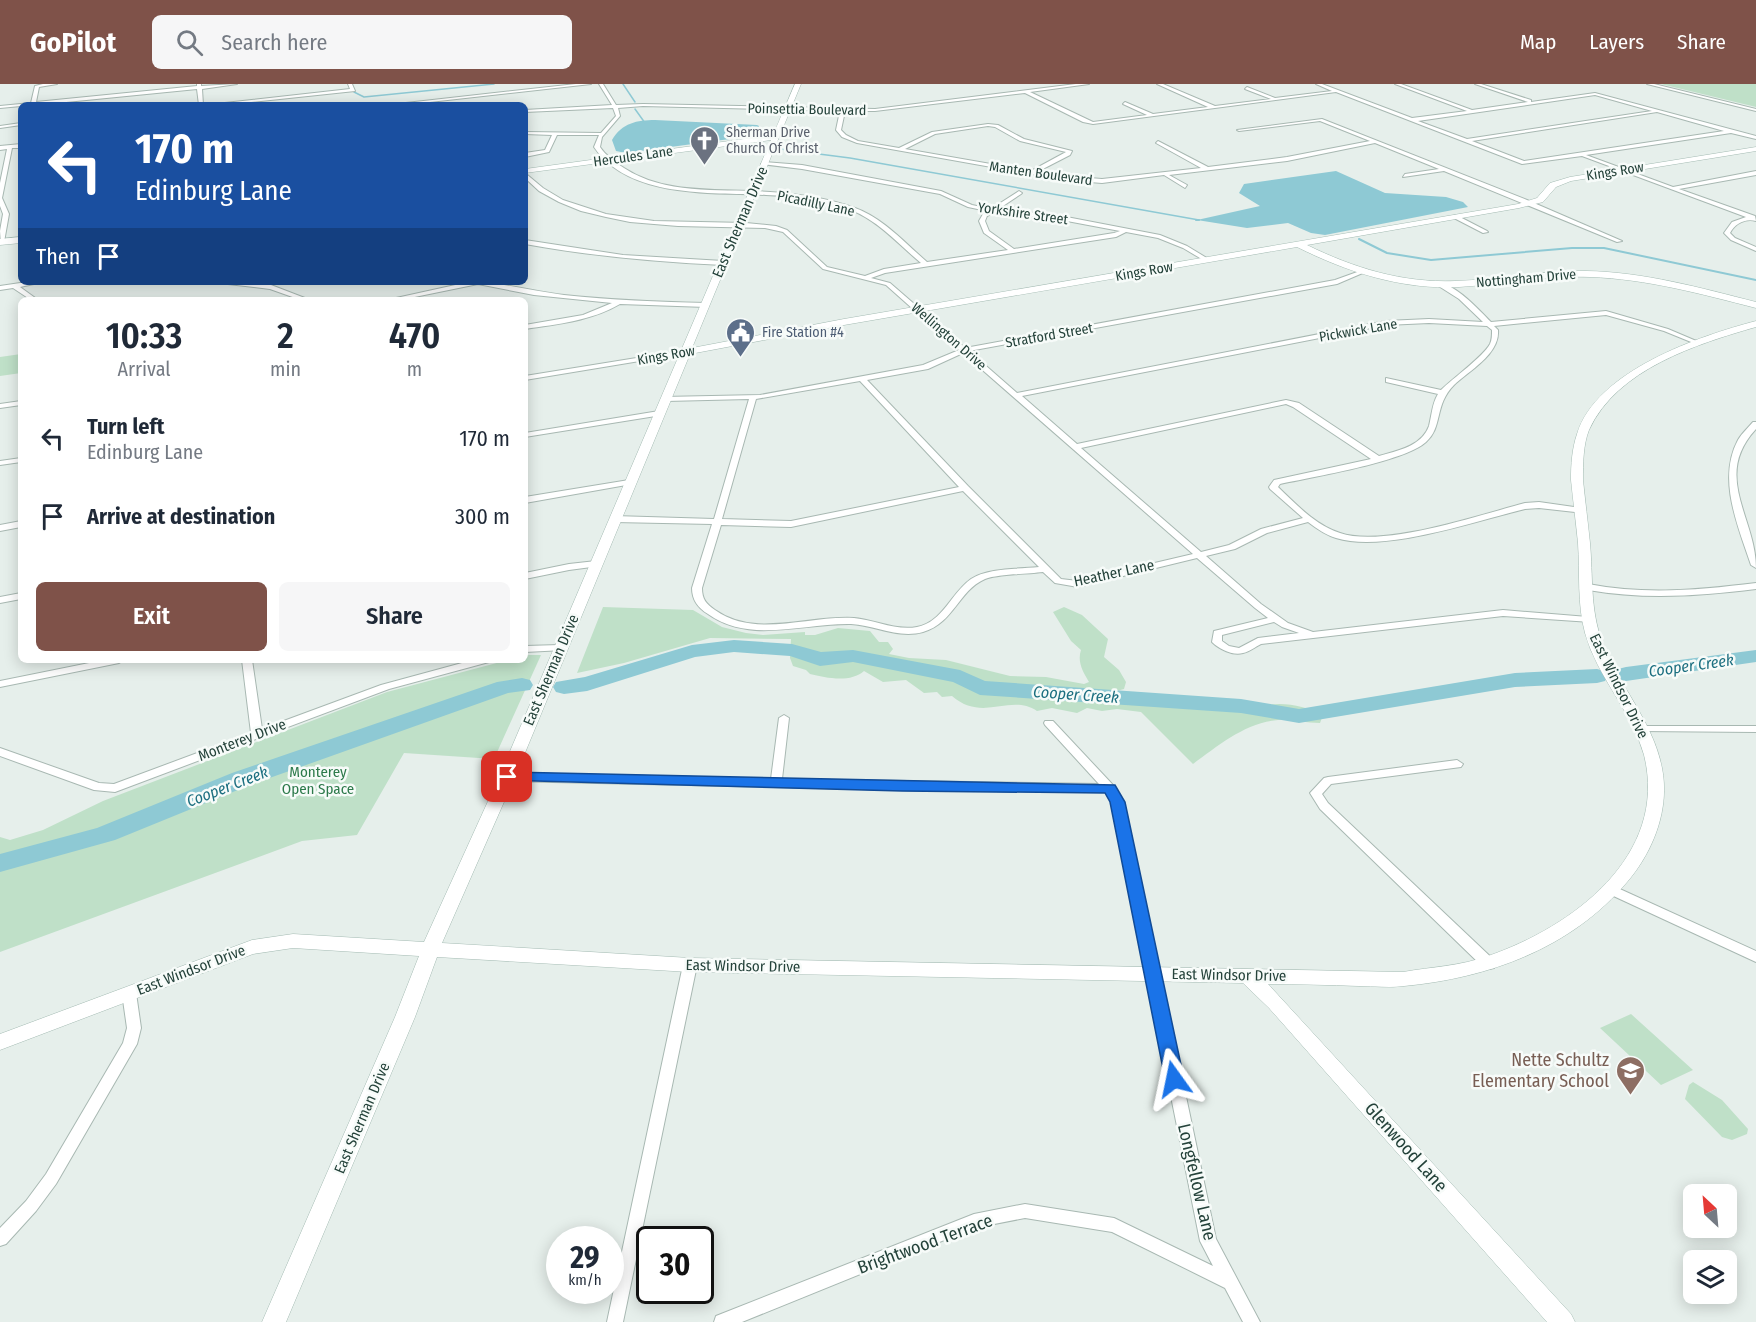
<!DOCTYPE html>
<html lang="en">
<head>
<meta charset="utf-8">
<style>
	:root { --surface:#fff; --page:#f6f6f7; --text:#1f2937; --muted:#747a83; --accent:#7f5249 }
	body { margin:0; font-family:"Fira Sans Condensed",sans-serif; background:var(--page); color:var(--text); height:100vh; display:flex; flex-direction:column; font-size:22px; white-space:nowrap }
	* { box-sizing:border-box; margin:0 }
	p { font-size:20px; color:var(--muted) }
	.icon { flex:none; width:33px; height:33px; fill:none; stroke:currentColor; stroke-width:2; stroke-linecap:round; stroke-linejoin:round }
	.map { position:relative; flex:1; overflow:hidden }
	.drawer { position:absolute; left:18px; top:213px; width:510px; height:366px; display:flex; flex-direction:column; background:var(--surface); border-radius:9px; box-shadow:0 3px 15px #0003 }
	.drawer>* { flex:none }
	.hud { position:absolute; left:18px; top:18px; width:510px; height:183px; border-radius:9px; box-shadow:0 3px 15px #0003; background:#1a4fa0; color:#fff; overflow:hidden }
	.needle { width:39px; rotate:334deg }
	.fabs { position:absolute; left:1683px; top:1100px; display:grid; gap:12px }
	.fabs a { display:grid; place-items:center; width:54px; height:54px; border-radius:9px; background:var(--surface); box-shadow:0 3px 15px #0003; font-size:30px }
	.speed { position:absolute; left:546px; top:1142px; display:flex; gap:12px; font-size:30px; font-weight:700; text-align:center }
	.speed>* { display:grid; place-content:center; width:78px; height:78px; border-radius:50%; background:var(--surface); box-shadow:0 3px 15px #0003; line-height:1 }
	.speed small { font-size:15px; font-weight:400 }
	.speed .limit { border:3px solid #111; border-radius:9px; background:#fff; color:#111 }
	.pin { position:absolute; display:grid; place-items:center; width:51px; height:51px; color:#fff; margin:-26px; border-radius:12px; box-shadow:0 3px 9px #0006 }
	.me { position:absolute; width:66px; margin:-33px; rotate:348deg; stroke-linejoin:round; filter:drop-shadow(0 0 4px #0008) }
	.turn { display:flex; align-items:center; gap:21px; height:126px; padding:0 18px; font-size:27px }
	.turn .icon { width:78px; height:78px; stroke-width:2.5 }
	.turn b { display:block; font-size:42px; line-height:51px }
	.then { display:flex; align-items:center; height:57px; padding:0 18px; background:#0003; gap:12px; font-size:22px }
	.eta { display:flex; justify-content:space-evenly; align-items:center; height:102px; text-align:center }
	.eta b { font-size:36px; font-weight:600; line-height:42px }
	.button { display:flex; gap:12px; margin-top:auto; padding:12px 18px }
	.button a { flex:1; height:69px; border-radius:9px; background:var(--accent); color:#fff; font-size:24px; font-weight:600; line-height:69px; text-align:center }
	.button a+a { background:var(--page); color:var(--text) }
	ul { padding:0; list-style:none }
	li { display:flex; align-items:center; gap:18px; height:78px; padding:0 18px }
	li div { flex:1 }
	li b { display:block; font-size:22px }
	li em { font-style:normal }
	header { display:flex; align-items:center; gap:36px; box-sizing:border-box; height:84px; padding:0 30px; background:var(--accent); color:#fff }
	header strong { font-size:28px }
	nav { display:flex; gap:33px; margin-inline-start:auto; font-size:21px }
	.search { width:420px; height:54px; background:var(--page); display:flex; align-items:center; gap:15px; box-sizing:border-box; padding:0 21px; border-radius:9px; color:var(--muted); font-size:22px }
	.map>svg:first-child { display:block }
</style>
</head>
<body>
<header>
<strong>GoPilot</strong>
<div class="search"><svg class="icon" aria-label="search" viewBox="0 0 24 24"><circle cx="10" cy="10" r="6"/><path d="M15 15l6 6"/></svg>Search here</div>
<nav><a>Map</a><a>Layers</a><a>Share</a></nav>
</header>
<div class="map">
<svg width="1756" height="1238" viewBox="0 0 1756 1238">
	<rect width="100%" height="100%" fill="#e6efeb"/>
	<path fill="#bfe0c8" d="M1661,0H1756V23Z
		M21,270V289L0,292V273Z
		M603,523L693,526L722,543L746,549L763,551L805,548V551H815L838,544L870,547L879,558H888L893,565L889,570L909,574L946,576L1010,592L1046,593L1084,600L1089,598C1083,588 1077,578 1081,566L1071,557L1053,528L1064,523L1082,531L1108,555L1104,573L1119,586L1126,598L1124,605L1113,608L1110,616L1246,628C1271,615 1299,619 1323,631L1320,639C1306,639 1290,635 1278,636C1245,639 1219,661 1193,680L1141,628L1117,625L1102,627L1087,624L1077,629L1052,624L1037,627C1010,609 983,639 952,612L942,613L937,608L924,609L906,596L883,598L864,587C851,599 826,594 810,590L806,586L793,582L790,574L791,555L710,554L624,579L577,589Z
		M529,571H541L494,675L404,669L357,751L302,757L0,868V753L10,756L43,746L103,717L387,608L508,576H525V572Z
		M1631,930L1693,986L1661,1001L1600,944Z
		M1693,998L1722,1016L1748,1045L1747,1050L1732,1056L1722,1053L1685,1015L1689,1001Z"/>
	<path fill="#8ec9d4" d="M655,36L757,41L759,42L757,50L752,52L626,69L616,67L612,56C622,39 637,36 655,36Z
		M1336,87L1385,109L1446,113L1463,118L1468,123L1325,151L1311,149L1288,139L1247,144L1197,136L1260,122L1239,109L1244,100Z"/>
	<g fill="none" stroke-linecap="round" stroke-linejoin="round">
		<path stroke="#8ec9d4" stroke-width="1.5" d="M623,0L635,18
			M354,8L364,13L494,0
			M635,25L645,39
			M780,65L850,74L1199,136"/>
		<path stroke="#8ec9d4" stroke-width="2" d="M1196,136H1199
			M1359,155L1387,169L1431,176L1572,164H1604L1756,196"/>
		<path fill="#8ec9d4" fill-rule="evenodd" d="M734,556L792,560L821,568L853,566L960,586L985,597L1241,615L1299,625L1515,589L1597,585L1605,587L1608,592L1605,597L1597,599L1515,603L1299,639L1241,629L980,611L953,598L853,578L820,582L790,572L734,568L695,573L587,607L564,610L556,608L553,603L556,598L585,593L692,561Z
			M1756,566V578L1626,597L1618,595L1615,590L1618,585L1626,583Z
			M522,594L530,596L533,601L530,606L508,609L250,701L115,756L0,788V770L97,744L232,689L497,598Z"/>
		<defs>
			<path id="street" d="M43,0H57L39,3L36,18L197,2V0H201V2L237,0L202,5L203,21H199L197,5L36,21H21V22L0,24V22L31,19L35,2Z
				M348,0H352L355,7L222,21H207L350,5Z
				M576,0H591L403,21H388Z
				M599,0H603L616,21L643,20L875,25L1076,0H1089L1030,8L1093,38L1147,31L1123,20L1125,18L1153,30L1208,23L1157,0H1163L1215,22L1271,15L1245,5L1247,3L1275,14L1332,7L1316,0H1322L1412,34L1467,27L1395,0H1401L1472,26L1528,18L1475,0H1481L1531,16V18L1595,9L1756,52V55L1731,49L1586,71L1673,103L1756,87V91L1679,105L1755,132L1756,137C1746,134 1735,139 1730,149L1735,154L1756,163V167L1731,156L1724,149L1732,138L1746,133L1582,72L1522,80L1336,8L1093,40L1083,38L1025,9L875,27H845L841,46L846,51L858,57L899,64L932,48L988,40L998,41L1024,55L1072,67L1070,71L1037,88L1065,92L1102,95L1201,84L1156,59L1158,57L1208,83L1287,73L1370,57L1320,37L1239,47L1237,46L1322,35L1527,116L1622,157L1617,158L1444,87L1403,93L1405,90L1439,85L1375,59L1287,77L1169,91L1187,101L1185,104L1164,91L1102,99L1065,96L857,59L842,53L836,46L840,27L643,22L618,24L620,32L602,53L600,63C606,72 615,78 624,84C667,112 721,104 770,108C798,110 828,114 855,124C883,134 905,159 927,178L1008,166L984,149L979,137L983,130L987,127L968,123L940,110L802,85L761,80L764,78L802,81L941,107L972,121L991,125L1019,107L1022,109L1021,110L997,126L1051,130L1160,151L1187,162L1210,176L1205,177L1183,164L1158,154L1126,148L1116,153L885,189L871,194L890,199L965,264L1335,196L1360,187L1365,188L1337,200L969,267L1017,309L1386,237L1429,235L1483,238L1459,215L1437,201V199C1455,199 1478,225 1491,238L1606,227L1668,245L1701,259L1696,260L1664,247L1606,231L1494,242L1498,246C1500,270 1470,286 1454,301C1434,321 1443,343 1426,358C1404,378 1312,393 1280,400L1278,403C1296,420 1315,441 1340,449C1383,464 1479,431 1525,419L1539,418L1581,424L1585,427L1584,429L1539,424L1525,425C1475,437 1385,469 1336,454C1326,451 1317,445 1308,438L1267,449L1235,465L1206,472L1261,520L1288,539L1313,548L1503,526L1588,533L1593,536L1591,538L1503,532L1261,560C1255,563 1249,568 1243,569C1233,572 1219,565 1212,558L1214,547L1268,534L1255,524L1197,474L1078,503L1055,499L1043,488C1028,490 998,490 985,495C958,507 954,539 923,548C898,555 875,541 851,540C803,539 750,560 708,530C698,524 692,516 692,504L712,440L614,438L610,435L614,432L714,435L749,315L666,317L662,315L663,313L760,311L923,281L959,266L886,201L823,185L783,148L765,144L678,142L630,138L606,133L581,127L559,118L539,107L525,94V89L543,104L563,116L606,130L654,137L746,139L776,142L787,146L827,183L865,192L884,185L921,179C899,161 879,137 851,126C825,116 794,112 766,111C712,108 629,115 594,63L599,51H557L549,68L525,73V69L545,66L552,51L525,50V48L601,49L616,32L613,24L525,28V26L612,21ZM1595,11L1652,27L1467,55L1418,37ZM1657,28L1724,47L1524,77L1472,57ZM988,42L995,43L1020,57L1066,68L1031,87L905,65L935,50ZM993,129L1051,134L1120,147L1114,149L1014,165L989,147L985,137L987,132ZM1429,239L1487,242L1492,246C1492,251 1492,256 1490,260C1483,273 1453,294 1441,306L1386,294V298L1438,310C1432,320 1432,330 1429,342C1422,362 1397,367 1379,372L1299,319L1286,316L1077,360L1022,312L1386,241ZM963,269L1193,470L1078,497L1061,495L968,402L867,296L928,285ZM860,297L959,403L791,437L722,435L756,315ZM1286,320L1293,323L1371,375L1274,396L1269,403L1270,405L1303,434L1261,445L1229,461L1201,468L1081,364ZM963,407L1039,483C1019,485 987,484 971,495C951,509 943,538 917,543C896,547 875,536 854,534C808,531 756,555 715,526C706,520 702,515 702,504L721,441L791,443ZM1274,538L1282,543L1299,549L1258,554L1239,564L1229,562L1222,557V551Z
				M1647,0H1654L1756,25V27Z
				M21,39V41L0,44V42Z
				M21,60V64H12L2,114L9,130L4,158L1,160L0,147L3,130L0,122V99L7,65L0,66V62Z
				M1456,131L1487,147L1488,148L1483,149L1454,134V132Z
				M525,156L623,171L723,177L726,179L723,181C656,178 591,172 525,160Z
				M27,198H43L20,203L38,216H31L13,204L0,206V202Z
				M225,198L271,201L310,216H301L270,205L228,200Z
				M469,198C501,198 532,207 564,211C611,216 659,218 706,219L709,221L706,223L620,220C591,237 558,240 525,245V241L583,231L612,219L534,211L478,200L400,216H387Z
				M686,266L688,267V269L525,296V292Z
				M21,317V321L0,324V320Z
				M659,327H662V331L525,353V349Z
				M1753,338H1756V345C1712,392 1756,434 1756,484L1751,481C1738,442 1717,395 1738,356C1742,349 1748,344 1753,338Z
				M21,374V378L0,381V377Z
				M629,396L633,398L632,400L525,419V413Z
				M21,437V443L0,447V441Z
				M596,477L601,480L599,482L569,486L525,495V489L569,480Z
				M1756,499V505C1699,512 1645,516 1588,506L1583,503L1588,500C1645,511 1699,506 1756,499Z
				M21,509V515L0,519V513Z
				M560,561L565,564L564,566L525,568V562Z
				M104,576H124L119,579L0,603V597Z
				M242,576H252L262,645L381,601L473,576H490L489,578L389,605L115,708L94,706L0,672V664L99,699L114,700L251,649Z
				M784,631L789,634L782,695L1099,700L1045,641L1044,639L1045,637H1053L1113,701L1124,718L1216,1155L1260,1238H1243L1225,1204L1112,1148L1025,1134L974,1144L742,1238H714L716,1232L974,1130L1025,1120L1114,1134L1213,1182L1200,1157L1112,718L1106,708L902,706L507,697L501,693L507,689L771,695L779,634Z
				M1643,642H1756V648L1639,647L1638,645L1639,643Z
				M1457,676L1463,680L1461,683L1331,700L1322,710L1328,719L1494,876L1496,880L1494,884L1489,885L1484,884L1320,725L1310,709L1324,694L1328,693Z
				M1611,801L1756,867V878L1607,809L1605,806L1607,803Z
				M690,876L695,877L697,881L623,1238H607L683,881L685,877Z
				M129,904L134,905L136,909L141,944L137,960L56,1100L36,1127L6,1160L0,1162V1144L26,1117L46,1090L123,959L127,944L122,909L124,905Z"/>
			<path id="secondary" d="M795,0H801L692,264L844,235L1518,120L1537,114L1550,99L1570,93L1756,63V67L1571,97L1556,103L1543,118L1519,124L1307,161C1354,184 1402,199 1455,197C1499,196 1542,186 1586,187C1644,188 1701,204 1756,218V224C1701,210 1647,195 1590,193C1546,191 1503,200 1459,203C1402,206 1347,188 1297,163L844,241L690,270L515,693L442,859L690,874L1403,888C1431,883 1461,882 1488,872C1572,843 1669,772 1644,671C1632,627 1597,593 1585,549C1577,520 1580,489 1578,459C1576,438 1573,417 1571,396C1571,380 1572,365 1577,350C1596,287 1699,252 1756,237V243C1697,260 1617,285 1589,346C1583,361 1583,380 1583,396C1585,417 1588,438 1590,459C1593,491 1590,526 1602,557C1618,601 1653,637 1662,684C1670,724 1654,766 1628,797C1572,864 1489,894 1404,902C1390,904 1374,902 1359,902C1329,901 1299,900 1268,900L1571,1230L1575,1238H1547L1269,924L1243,899L690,888L437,873L415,933L286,1238H262L395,933L419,872L293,864L253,870L0,966V950L252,856L293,850L424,858L499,693L771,56L525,89V85L773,51Z
				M21,153V159L0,161V155Z"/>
		</defs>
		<use href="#street" stroke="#a8b8b2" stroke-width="2"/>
		<use href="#secondary" stroke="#a4bbb3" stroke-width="1"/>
		<use href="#street" fill="#fff" fill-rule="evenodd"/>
		<use href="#secondary" fill="#fff" fill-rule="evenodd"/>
	</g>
	<path fill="#1a73e8" stroke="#114b97" stroke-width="1.5" d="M507,688L1115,701L1125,718L1184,995L1181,1001L1174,1003L1168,1001L1165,995L1110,718L1105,709L902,707L501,696L499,693Z"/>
	<defs>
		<symbol id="church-pin" viewBox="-11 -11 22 30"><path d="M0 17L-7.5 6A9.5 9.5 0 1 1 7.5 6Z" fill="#6b7280" stroke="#f7fbf9"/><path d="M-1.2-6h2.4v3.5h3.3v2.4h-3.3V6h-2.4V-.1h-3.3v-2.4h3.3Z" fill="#fff"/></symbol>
		<symbol id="civic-pin" viewBox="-11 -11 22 30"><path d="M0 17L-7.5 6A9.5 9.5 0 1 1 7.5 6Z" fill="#5c6f8a" stroke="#f7fbf9"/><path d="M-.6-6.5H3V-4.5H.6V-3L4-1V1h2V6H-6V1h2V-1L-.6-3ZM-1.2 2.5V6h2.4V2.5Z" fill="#fff"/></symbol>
		<symbol id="school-pin" viewBox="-11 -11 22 30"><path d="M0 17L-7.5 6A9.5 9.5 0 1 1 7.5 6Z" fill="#8d6e63" stroke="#f7fbf9"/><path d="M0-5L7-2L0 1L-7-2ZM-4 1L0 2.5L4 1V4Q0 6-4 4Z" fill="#fff"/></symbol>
	</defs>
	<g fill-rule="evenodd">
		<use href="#church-pin" x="688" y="40" width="33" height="45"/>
		<use href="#civic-pin" x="724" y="232" width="33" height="45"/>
		<use href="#school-pin" x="1614" y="970" width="33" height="45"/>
	</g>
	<g text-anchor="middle" stroke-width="5" stroke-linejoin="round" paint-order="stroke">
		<g font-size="14" fill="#24423a" stroke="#f7fbf9">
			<text transform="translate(807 25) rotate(1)" y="5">Poinsettia Boulevard</text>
			<text transform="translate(633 72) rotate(-8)" y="5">Hercules Lane</text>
			<text transform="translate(1615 87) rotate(-9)" y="5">Kings Row</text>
			<text transform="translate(1041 89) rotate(8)" y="5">Manten Boulevard</text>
			<text transform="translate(816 119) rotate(12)" y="5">Picadilly Lane</text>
			<text transform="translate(1023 129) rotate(8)" y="5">Yorkshire Street</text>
			<text transform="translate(1144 187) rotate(-10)" y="5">Kings Row</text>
			<text transform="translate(1526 194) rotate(-5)" y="5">Nottingham Drive</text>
			<text transform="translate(1358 246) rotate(-10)" y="5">Pickwick Lane</text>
			<text transform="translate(1049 251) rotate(-10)" y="5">Stratford Street</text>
			<text transform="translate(949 252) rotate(41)" y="5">Wellington Drive</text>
			<text transform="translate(666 271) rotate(-10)" y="5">Kings Row</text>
		</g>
		<g font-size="14" fill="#5b616d" stroke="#f7fbf9" text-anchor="start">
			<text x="726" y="53">Sherman Drive<tspan x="726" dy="16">Church Of Christ</tspan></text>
		</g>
		<g font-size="14" fill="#4e5e75" stroke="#f7fbf9" text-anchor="start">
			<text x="762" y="253">Fire Station #4</text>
		</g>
		<g font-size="15" fill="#24423a" stroke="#f7fbf9">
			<text transform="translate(740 138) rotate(-67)" y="5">East Sherman Drive</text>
			<text transform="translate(1114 489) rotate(-12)" y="5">Heather Lane</text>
			<text transform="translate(551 586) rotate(-67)" y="5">East Sherman Drive</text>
			<text transform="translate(1619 602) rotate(64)" y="5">East Windsor Drive</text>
			<text transform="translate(242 656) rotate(-21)" y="5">Monterey Drive</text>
			<text transform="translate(743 882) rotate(1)" y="5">East Windsor Drive</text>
			<text transform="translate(191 886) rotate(-21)" y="5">East Windsor Drive</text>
			<text transform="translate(1229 891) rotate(1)" y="5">East Windsor Drive</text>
			<text transform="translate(362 1034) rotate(-67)" y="5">East Sherman Drive</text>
		</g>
		<g font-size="15" fill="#2d7a4b" stroke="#f7fbf9">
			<text x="318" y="693">Monterey<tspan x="318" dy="17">Open Space</tspan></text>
		</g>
		<g font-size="16" font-style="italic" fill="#1c6f80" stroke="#f7fbf9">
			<text transform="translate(1691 581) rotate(-8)" y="6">Cooper Creek</text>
			<text transform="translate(1076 610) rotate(4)" y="6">Cooper Creek</text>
			<text transform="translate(227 702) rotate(-21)" y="6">Cooper Creek</text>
		</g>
		<g font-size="18" fill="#785e54" stroke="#f7fbf9" text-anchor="end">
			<text x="1609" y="982">Nette Schultz<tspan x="1609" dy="21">Elementary School</tspan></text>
		</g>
		<g font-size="18" fill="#24423a" stroke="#f7fbf9">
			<text transform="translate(1406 1063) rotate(48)" y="6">Glenwood Lane</text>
			<text transform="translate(1197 1098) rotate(77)" y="6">Longfellow Lane</text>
			<text transform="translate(925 1160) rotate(-20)" y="6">Brightwood Terrace</text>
		</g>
	</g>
</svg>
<div class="fabs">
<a><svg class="needle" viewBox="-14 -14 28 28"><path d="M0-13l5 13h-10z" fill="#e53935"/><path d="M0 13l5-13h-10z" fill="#747a83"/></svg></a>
<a><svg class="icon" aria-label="layers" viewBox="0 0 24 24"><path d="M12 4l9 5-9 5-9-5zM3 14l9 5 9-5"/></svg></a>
</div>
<div class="speed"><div>29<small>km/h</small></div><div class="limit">30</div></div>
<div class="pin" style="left:507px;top:693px;background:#d93025"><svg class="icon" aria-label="arrive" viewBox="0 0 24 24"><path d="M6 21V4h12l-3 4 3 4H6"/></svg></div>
<svg class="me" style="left:1174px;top:995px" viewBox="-20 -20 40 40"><path d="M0-17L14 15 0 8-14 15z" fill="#1a73e8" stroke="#fff" stroke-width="4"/></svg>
<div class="hud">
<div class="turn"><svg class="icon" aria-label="left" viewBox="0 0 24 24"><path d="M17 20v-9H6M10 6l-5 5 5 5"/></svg><div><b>170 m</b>Edinburg Lane</div></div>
<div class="then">Then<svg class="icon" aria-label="arrive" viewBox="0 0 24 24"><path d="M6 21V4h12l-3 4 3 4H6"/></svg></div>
</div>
<section class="drawer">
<div class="eta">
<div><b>10:33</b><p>Arrival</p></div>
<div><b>2</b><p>min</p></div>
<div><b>470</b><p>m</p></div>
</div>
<ul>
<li><svg class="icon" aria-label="left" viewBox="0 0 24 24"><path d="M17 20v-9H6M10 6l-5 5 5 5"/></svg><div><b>Turn left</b><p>Edinburg Lane</p></div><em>170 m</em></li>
<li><svg class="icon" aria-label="arrive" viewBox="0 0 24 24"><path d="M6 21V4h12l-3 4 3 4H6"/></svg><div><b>Arrive at destination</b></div><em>300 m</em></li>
</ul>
<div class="button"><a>Exit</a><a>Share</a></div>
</section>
</div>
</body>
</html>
